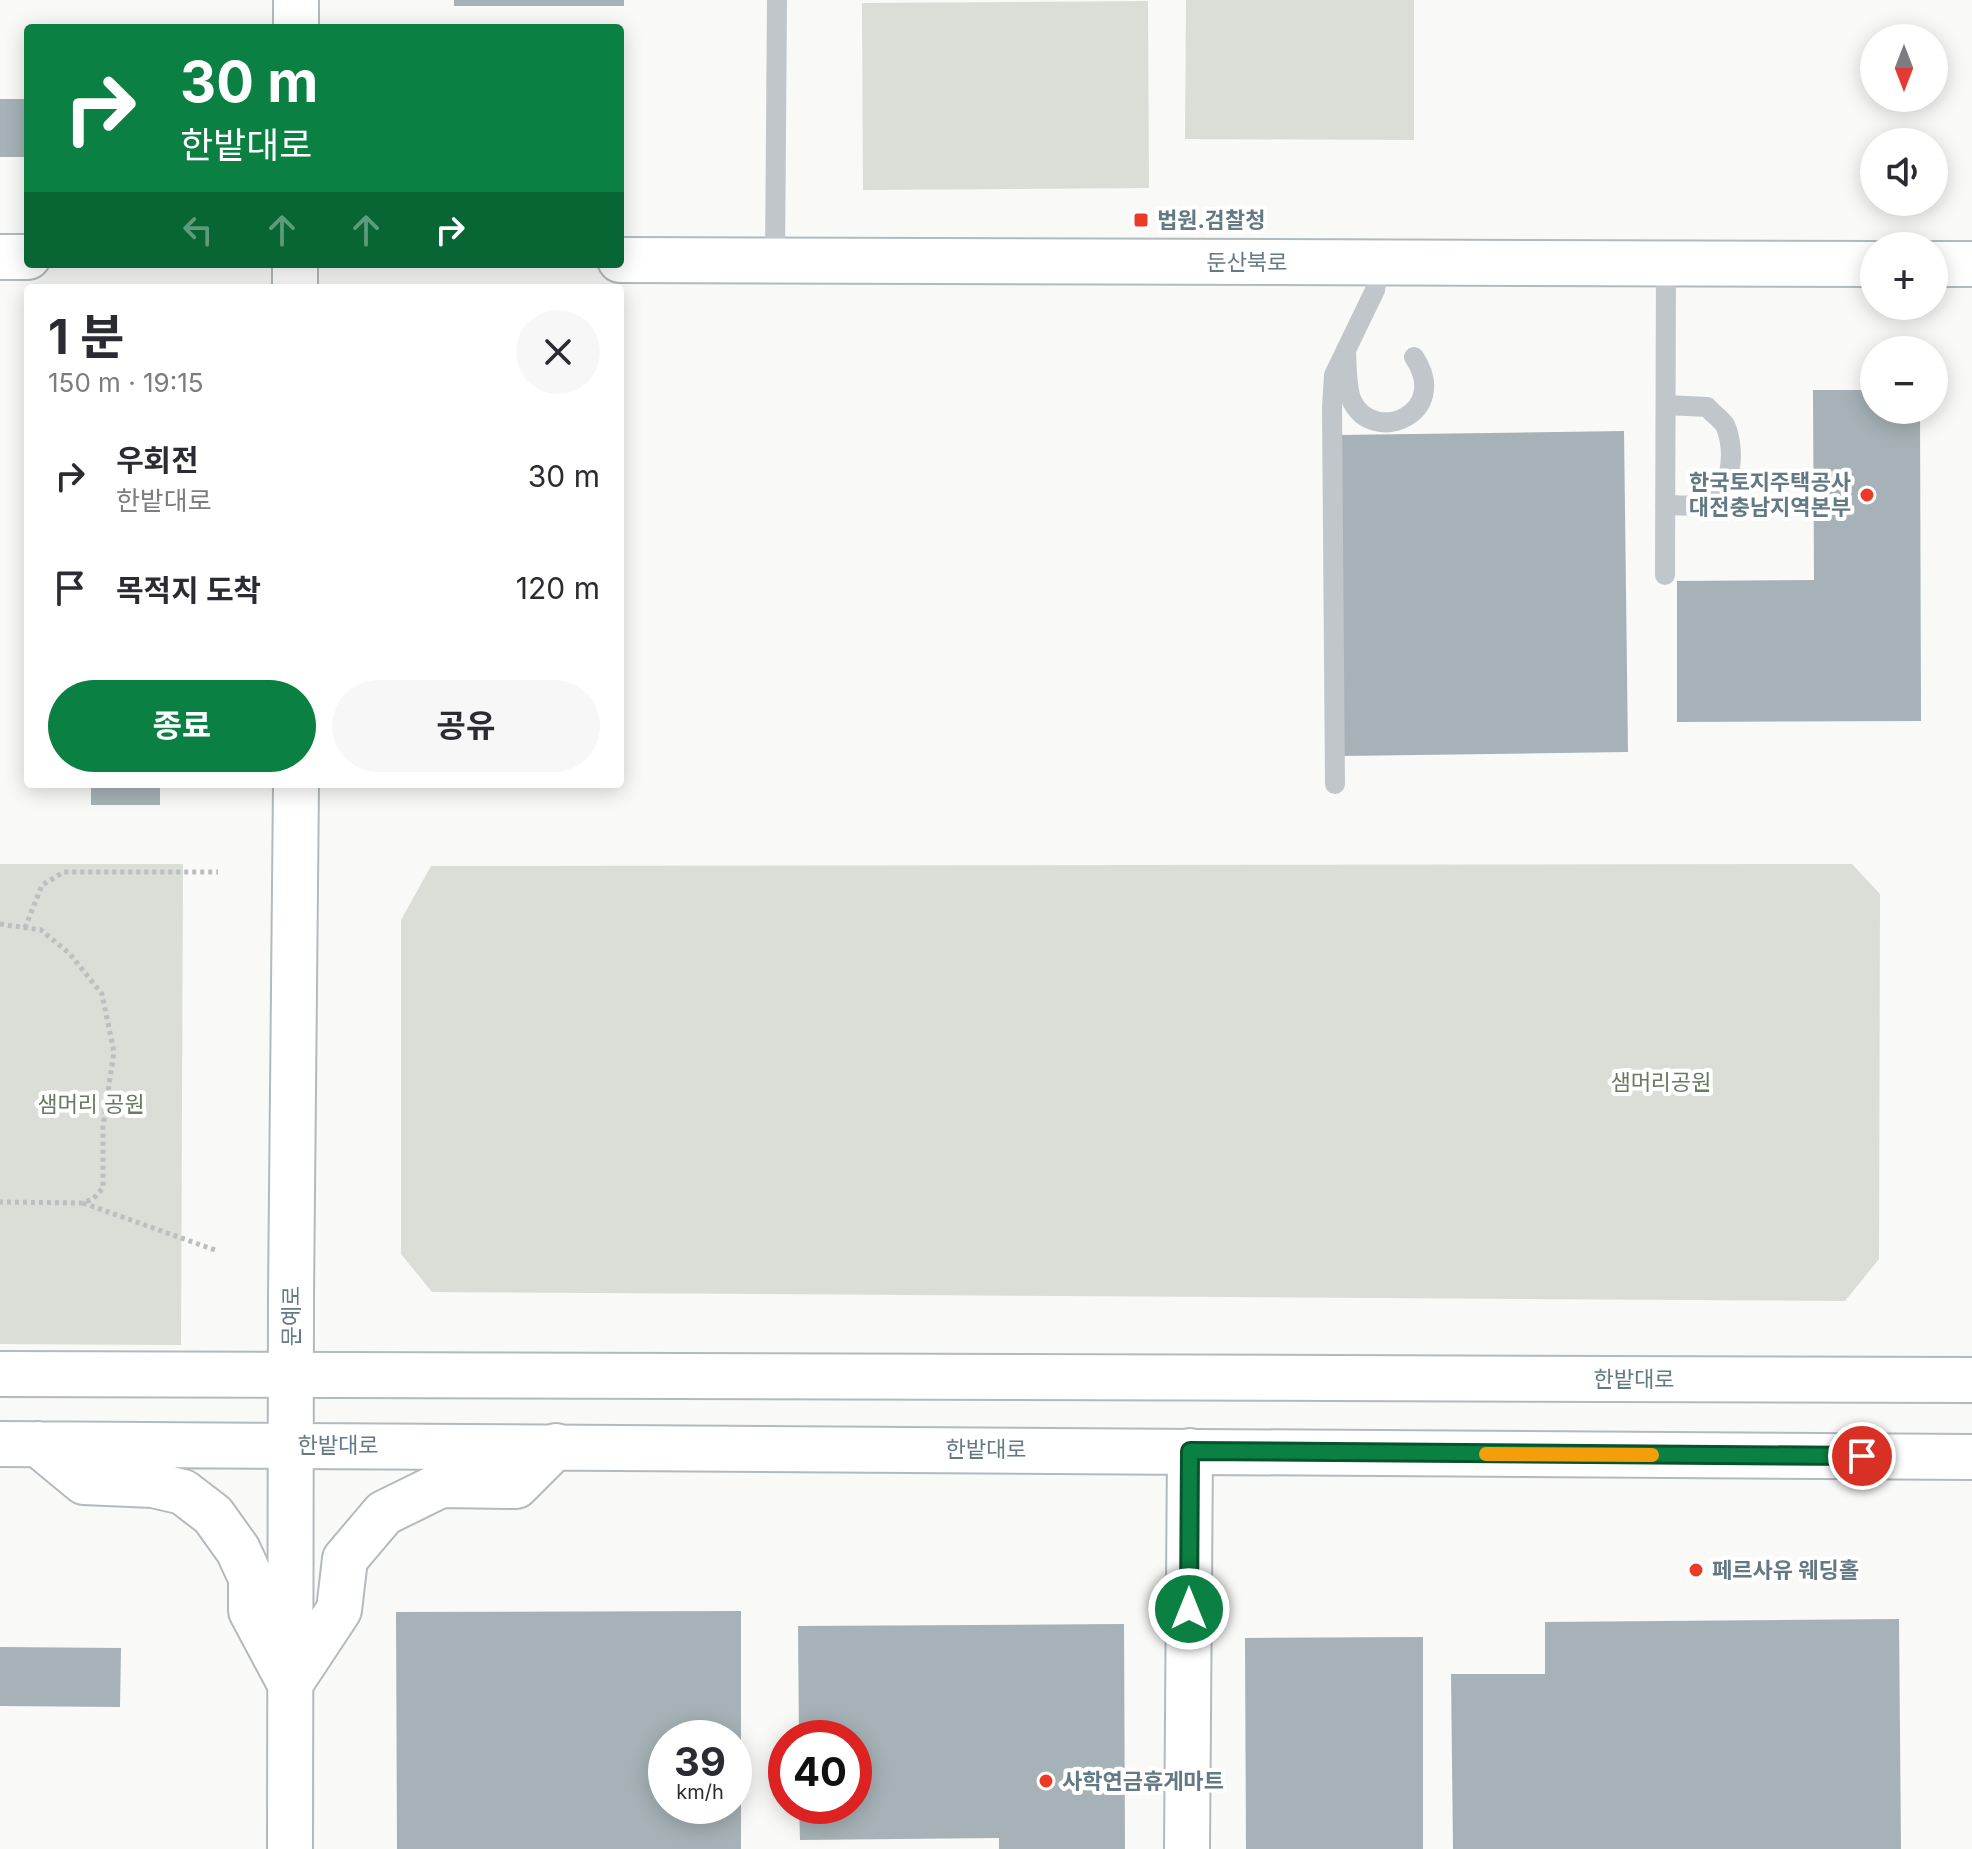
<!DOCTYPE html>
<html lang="ko">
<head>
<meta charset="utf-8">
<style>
	:root { --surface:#fff; --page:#f7f7f7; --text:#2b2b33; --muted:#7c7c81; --accent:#0b8043 }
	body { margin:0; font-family:Inter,"Noto Sans KR",sans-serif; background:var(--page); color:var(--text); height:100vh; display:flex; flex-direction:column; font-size:30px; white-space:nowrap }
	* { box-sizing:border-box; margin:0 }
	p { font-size:26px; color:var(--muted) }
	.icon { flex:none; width:44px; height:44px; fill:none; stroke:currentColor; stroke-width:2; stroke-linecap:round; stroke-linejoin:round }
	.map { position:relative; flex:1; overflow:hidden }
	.sheet { position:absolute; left:24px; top:284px; width:600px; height:504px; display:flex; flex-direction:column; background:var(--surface); border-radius:8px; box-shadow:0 4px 20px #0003 }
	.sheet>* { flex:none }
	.banner { position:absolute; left:24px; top:24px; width:600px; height:244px; border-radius:8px; box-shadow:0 4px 20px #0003; background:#0b8043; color:#fff; overflow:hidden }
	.needle { width:52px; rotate:180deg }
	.buttons { position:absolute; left:1860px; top:24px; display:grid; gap:16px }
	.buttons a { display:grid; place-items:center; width:88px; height:88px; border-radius:50%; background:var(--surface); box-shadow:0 4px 20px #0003; font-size:40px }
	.speed { position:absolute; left:648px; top:1720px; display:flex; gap:16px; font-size:40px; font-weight:700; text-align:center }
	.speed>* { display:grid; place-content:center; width:104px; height:104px; border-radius:50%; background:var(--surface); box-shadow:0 4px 20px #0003; line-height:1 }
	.speed small { font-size:20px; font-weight:400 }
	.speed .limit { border:12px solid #d22; background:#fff; color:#111 }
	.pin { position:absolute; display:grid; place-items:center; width:68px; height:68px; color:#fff; margin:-34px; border:4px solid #fff; border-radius:50%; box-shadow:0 2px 8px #0007 }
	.me { position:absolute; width:88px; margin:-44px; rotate:0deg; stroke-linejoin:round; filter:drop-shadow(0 0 6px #0008) }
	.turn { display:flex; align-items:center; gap:28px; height:168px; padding:0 24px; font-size:36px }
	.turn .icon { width:104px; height:104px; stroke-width:2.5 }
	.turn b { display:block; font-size:56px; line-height:68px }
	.lanes { display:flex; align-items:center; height:76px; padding:0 24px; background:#0003; justify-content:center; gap:40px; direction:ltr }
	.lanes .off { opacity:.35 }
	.round { display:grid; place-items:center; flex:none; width:84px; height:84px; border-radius:42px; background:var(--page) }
	.headline { display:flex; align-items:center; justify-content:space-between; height:136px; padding:0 24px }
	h1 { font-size:48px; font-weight:700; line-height:60px }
	.action { display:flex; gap:16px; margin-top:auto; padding:16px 24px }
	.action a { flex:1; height:92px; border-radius:48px; background:var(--accent); color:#fff; font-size:32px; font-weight:700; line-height:92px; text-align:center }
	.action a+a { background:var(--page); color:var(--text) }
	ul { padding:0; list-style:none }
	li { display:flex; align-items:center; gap:24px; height:112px; padding:0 24px }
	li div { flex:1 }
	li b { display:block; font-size:30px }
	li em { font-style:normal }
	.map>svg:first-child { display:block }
</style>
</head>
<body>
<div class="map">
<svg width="1972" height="1849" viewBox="0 0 1972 1849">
	<rect width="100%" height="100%" fill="#f9f9f7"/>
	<path fill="#daded6" d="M1186,0H1414V140L1185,139Z
		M1148,1L1149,188L863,190L862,3Z
		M0,864H183L181,1345L0,1344Z
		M1852,864L1880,894L1879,1259L1845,1301L432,1292L401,1254V920L431,866Z"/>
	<path fill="#a6b2b7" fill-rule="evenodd" d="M454,0H624V6H454Z
		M0,99H28V157H0Z
		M1813,390H1874V410H1920L1921,721L1677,722V581L1814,580Z
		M1624,431L1628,752L1343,756L1339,435Z
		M91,784H160V805H91Z
		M741,1611V1849H397L396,1612ZM666,1738H734V1806H666Z
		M1899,1619L1901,1849H1453L1451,1674H1545V1622Z
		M1124,1624L1125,1849H999V1838L800,1840L799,1806H854V1738H799L798,1626Z
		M1423,1637V1849H1246L1245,1638Z
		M0,1647L121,1648L120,1707L0,1706Z"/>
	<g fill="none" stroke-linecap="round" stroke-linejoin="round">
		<defs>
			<path id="secondary" d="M296,28V0
				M0,257H28
				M620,260L1874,264
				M295,264V288
				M1934,264H1972
				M290,1849L291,1295L296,784
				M1187,1849L1190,1451"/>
			<path id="primary" d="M0,1374L1972,1380
				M0,1444L1972,1457
				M38,1444L84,1482L153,1485L183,1492L213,1515L238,1550L251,1578V1611L290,1684L339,1610L345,1559L384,1513L441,1485L516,1486L556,1446"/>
		</defs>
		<use href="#secondary" stroke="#b2babe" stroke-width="48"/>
		<use href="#primary" stroke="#b3babe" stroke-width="48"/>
		<path stroke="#babfc1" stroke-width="5" stroke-dasharray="4 4" stroke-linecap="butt" d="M0,924L41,930L70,954L102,994L114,1052L103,1125V1188L93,1199L82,1203L0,1202
			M25,928L42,885L64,872H218
			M83,1203L215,1250"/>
		<path stroke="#c0c6c9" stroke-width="20" d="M775,260L777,0
			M1346,351C1347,367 1346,387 1352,401C1373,446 1452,414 1414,357
			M1665,505C1677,505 1693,507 1704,504C1733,495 1736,449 1725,425C1721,419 1712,413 1707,407L1666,405
			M1665,575L1666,263
			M1335,784L1332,407L1334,375L1375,290L1379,262"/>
		<use href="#secondary" stroke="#fff" stroke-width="44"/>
		<use href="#primary" stroke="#fff" stroke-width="44"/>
	</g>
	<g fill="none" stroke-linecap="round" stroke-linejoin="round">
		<defs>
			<path id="route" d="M1189,1609L1190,1451L1862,1456"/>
		</defs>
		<use href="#route" stroke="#07532c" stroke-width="20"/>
		<use href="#route" stroke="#0b8043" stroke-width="14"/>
		<path stroke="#f59e0b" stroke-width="14" d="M1486,1454L1652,1455"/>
	</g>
	<g fill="#eb3a25" stroke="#fff" stroke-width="3">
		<rect x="1133" y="212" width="16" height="16" rx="4"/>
		<circle cx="1867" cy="495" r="8"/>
		<circle cx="1696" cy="1570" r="8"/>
		<circle cx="1046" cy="1781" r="8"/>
	</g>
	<g text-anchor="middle" stroke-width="8" stroke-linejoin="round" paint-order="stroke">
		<g font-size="22" font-weight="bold" fill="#637983" stroke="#fff" text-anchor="start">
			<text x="1157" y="228">법원.검찰청</text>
			<text x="1851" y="490" text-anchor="end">한국토지주택공사<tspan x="1851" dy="25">대전충남지역본부</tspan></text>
			<text x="1712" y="1578">페르사유 웨딩홀</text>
			<text x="1062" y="1789">사학연금휴게마트</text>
		</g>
		<g font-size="22" fill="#637983" stroke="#fff">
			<text x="1247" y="270">둔산북로</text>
			<text transform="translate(291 1316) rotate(-90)" y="8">문예로</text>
			<text x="1634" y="1387">한밭대로</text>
			<text x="338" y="1453">한밭대로</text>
			<text x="986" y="1457">한밭대로</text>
		</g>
		<g font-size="22" fill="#697a62" stroke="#fff">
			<text x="1661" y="1090">샘머리공원</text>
			<text x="91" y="1112">샘머리 공원</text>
		</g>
	</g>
</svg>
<div class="buttons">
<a><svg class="needle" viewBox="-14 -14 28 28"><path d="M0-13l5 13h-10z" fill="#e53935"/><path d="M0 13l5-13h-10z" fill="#7c7c81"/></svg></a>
<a><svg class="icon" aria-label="sound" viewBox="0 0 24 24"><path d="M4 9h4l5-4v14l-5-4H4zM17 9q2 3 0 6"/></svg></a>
<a>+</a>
<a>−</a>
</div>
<div class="speed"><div>39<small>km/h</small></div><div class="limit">40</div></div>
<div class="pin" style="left:1862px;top:1456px;background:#d93025"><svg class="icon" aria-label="arrive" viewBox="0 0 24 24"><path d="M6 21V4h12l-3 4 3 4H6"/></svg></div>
<svg class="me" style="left:1189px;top:1609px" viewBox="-20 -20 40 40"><circle r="17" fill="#0b8043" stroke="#fff" stroke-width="3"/><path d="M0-11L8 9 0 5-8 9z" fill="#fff"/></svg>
<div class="banner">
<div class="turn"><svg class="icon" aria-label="right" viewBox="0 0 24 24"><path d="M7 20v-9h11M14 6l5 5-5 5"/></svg><div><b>30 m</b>한밭대로</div></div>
<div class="lanes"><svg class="icon off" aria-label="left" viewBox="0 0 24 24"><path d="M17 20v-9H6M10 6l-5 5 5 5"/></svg><svg class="icon off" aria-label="ahead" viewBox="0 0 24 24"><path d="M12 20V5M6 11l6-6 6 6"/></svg><svg class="icon off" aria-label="ahead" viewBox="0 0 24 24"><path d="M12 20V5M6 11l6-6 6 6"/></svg><svg class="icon" aria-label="right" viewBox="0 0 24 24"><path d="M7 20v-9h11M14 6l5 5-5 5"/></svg></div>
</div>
<section class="sheet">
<div class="headline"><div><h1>1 분</h1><p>150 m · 19:15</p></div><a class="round"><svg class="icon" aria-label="close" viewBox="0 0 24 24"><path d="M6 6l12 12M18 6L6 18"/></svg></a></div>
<ul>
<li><svg class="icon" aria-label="right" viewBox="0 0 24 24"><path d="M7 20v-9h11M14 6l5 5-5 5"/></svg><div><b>우회전</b><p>한밭대로</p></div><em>30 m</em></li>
<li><svg class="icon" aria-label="arrive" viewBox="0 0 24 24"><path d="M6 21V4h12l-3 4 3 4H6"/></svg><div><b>목적지 도착</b></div><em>120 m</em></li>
</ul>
<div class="action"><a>종료</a><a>공유</a></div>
</section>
</div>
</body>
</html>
